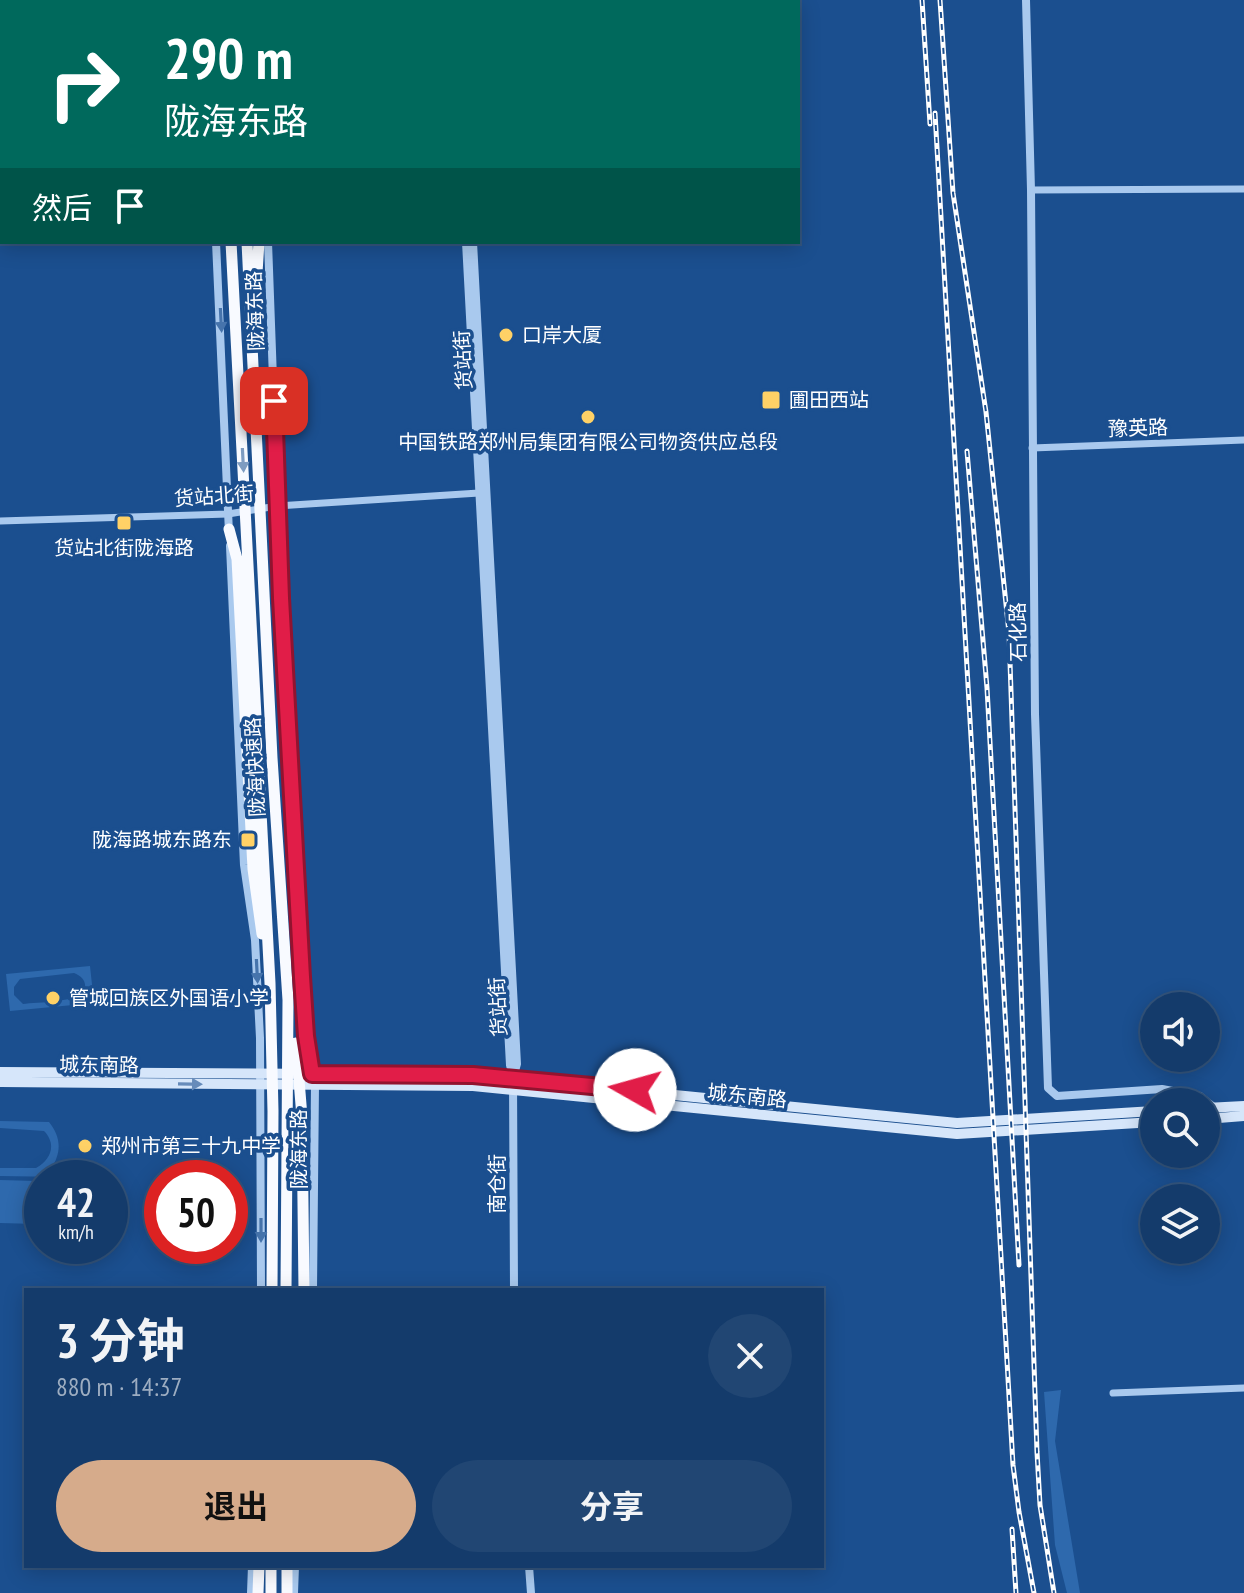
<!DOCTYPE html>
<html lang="zh">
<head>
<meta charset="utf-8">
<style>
	:root { --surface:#143b6b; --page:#214673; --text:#f1f3f6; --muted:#9dadc1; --line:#33557e; --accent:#d6ab8b }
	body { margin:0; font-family:"PT Sans Narrow","Noto Sans SC",sans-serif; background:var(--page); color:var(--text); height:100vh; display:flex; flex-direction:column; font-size:30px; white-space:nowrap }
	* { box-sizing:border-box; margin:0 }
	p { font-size:26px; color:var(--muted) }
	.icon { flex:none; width:44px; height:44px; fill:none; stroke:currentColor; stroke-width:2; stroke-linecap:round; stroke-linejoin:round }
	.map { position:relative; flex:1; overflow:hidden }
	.details { position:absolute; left:24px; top:1288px; width:800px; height:280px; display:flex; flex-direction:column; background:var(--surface); border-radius:0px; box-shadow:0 4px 20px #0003,0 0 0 2px var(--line) }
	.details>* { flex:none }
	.top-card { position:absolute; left:0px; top:0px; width:800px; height:244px; box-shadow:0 4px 20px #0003,0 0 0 2px var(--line); background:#00695c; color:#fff; overflow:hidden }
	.buttons { position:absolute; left:1140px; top:992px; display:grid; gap:16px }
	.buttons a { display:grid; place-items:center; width:80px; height:80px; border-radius:50%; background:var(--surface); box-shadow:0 4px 20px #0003,0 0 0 2px var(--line); font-size:40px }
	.speed { position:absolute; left:24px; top:1160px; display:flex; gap:16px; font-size:40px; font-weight:700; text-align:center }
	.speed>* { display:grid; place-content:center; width:104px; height:104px; border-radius:50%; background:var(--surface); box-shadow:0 4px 20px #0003,0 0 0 2px var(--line); line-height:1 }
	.speed small { font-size:20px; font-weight:400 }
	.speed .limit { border:12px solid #d22; background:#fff; color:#111 }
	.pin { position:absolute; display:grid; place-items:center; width:68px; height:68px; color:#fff; margin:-34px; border-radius:16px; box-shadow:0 4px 12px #0006 }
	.me { position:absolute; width:88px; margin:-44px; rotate:277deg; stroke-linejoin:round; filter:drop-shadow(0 0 6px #0008) }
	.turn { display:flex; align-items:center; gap:28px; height:168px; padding:0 32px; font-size:36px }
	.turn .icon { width:104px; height:104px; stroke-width:2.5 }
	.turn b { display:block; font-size:56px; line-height:68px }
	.then { display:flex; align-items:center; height:76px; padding:0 32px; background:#0003; gap:16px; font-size:30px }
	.round { display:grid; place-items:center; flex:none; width:84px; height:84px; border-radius:42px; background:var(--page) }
	.summary { display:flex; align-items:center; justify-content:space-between; height:136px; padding:0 32px }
	h1 { font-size:48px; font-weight:700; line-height:60px }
	.button { display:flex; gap:16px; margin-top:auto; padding:16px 32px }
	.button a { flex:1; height:92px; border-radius:48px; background:var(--accent); color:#111; font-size:32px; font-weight:700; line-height:92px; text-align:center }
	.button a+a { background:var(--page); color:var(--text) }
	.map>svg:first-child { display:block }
</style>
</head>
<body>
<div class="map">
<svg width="1244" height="1593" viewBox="0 0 1244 1593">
	<rect width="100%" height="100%" fill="#1b4f8f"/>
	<path fill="#2e69ad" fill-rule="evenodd" d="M90,966L94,1003L10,1011L6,974ZM74,973C81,976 86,980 85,988C83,1003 36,1002 23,1004L14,995V987L20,979Z
		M0,1121L49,1122C61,1137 62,1152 51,1169H65L64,1177L0,1176V1168H36C51,1160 57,1144 44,1131L0,1128Z
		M0,1180L36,1181V1224L0,1223Z
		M1061,1390L1055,1441L1080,1593H1067L1055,1545L1044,1392Z"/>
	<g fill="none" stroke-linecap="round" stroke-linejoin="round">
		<path stroke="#a9c9ee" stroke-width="7" d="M1031,190L1244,189
			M1032,448L1244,440
			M0,521L228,514L277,506L479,493
			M1113,1393L1244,1388"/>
		<path stroke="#a9c9ee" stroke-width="8" d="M209,0V2
			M264,0V2
			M454,0V2
			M461,0V2
			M1026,0L1031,190L1035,714L1048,1088L1057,1096L1162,1089L1200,1096L1215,1108
			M0,135H2
			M216,242L229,533
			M268,242L281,598L295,855L306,1036L315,1084L313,1290
			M466,242L510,1065L513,1077
			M473,242L517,1064L513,1078L514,1290
			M230,546L244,865L255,940L260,1038L261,1290
			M529,1566L531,1593
			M251,1593L252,1566
			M294,1593L295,1566"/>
		<path stroke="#d6e6fa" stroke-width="10" d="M0,1072L473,1075L957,1123L1154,1111
			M0,1082L473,1086L957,1134L1154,1122
			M1206,1108L1244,1106
			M1206,1119L1244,1116"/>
		<path stroke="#f8faff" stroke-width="11" d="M223,0V2
			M239,0V2
			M255,0V2
			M231,242L270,983L273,1111L272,1290
			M247,242L272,758L288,1000L286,1290
			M256,288L259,242
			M229,529L237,559L253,869L262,934
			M296,1043L302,1117L304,1290
			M258,1593L259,1566
			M271,1593V1566
			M287,1593V1566"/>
		<defs>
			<path id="rail" d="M922,0L930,124
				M940,0L953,193L986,412L1009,633L1037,1452L1040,1505L1054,1593
				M935,113L1013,1465L1019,1512L1034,1593
				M967,451L987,688L1019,1265
				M1012,1529L1016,1593"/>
		</defs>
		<use href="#rail" stroke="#fff" stroke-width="5"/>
		<use href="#rail" stroke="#1b4f8f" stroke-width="2" stroke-dasharray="6" stroke-linecap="butt"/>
	</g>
	<defs><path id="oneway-solid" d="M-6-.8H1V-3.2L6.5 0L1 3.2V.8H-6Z" transform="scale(2)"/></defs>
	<g fill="#4674ac">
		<use href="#oneway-solid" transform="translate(221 320) rotate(87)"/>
		<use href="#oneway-solid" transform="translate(257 971) rotate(87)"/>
		<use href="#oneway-solid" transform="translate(261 1230) rotate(90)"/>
	</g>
	<use fill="#7e9cc1" href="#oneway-solid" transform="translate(243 460) rotate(87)"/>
	<use fill="#668bba" href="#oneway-solid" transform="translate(190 1084) rotate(1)"/>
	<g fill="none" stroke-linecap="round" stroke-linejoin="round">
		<defs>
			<path id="route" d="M274,401L281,598L302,977L306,1036L312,1074L473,1075L635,1090"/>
		</defs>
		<use href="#route" stroke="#92132f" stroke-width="20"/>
		<use href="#route" stroke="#e11d48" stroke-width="14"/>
	</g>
	<g fill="#ffd166" stroke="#1b4f8f" stroke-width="3">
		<circle cx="506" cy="335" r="8"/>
		<rect x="761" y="390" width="20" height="20" rx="4"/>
		<circle cx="588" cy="417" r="8"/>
		<rect x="116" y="515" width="16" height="16" rx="4"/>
		<rect x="240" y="832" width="16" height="16" rx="4"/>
		<circle cx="53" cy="998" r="8"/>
		<circle cx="85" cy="1146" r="8"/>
	</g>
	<g text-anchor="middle" stroke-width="7" stroke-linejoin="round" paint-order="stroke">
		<g font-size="20" fill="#fff" stroke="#1b4f8f">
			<text transform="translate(255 311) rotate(-92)" y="7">陇海东路</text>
			<text transform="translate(463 360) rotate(-93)" y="7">货站街</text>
			<text transform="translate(1138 428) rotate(-2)" y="7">豫英路</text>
			<text transform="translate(214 496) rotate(-4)" y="7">货站北街</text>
			<text transform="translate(1018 632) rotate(-91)" y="7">石化路</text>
			<text transform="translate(255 767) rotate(-93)" y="7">陇海快速路</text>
			<text transform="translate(498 1007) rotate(-93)" y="7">货站街</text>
			<text transform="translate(99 1065) rotate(1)" y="7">城东南路</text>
			<text transform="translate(747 1096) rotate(6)" y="7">城东南路</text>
			<text transform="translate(299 1149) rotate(-90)" y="7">陇海东路</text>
			<text transform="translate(497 1184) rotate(-90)" y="7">南仓街</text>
		</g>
		<g font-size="20" fill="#fff" stroke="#1b4f8f" text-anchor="start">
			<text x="522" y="342">口岸大厦</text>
			<text x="789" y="407">圃田西站</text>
			<text x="588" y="449" text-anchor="middle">中国铁路郑州局集团有限公司物资供应总段</text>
			<text x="124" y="555" text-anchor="middle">货站北街陇海路</text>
			<text x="232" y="847" text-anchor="end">陇海路城东路东</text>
			<text x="69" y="1005">管城回族区外国语小学</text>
			<text x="101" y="1153">郑州市第三十九中学</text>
		</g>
	</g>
</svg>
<div class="buttons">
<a><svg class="icon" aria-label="sound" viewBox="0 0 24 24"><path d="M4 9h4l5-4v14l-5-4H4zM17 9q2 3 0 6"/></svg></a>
<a><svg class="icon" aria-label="search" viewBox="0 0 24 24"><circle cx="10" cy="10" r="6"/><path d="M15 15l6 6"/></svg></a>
<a><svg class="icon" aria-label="layers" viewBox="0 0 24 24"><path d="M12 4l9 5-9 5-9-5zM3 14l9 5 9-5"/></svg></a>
</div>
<div class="speed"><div>42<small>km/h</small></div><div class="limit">50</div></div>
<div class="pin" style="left:274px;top:401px;background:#d93025"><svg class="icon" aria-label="arrive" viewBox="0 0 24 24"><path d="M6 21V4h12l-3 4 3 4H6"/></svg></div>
<svg class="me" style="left:635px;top:1090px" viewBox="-20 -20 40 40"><circle r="19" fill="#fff"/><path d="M0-13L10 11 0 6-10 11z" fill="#e11d48"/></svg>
<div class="top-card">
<div class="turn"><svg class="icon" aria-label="right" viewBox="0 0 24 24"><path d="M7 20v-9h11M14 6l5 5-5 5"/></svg><div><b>290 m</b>陇海东路</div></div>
<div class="then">然后<svg class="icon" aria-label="arrive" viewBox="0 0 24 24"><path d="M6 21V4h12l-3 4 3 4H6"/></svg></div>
</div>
<section class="details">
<div class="summary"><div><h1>3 分钟</h1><p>880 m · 14:37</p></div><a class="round"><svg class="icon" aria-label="close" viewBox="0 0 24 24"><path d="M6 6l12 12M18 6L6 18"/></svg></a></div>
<div class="button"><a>退出</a><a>分享</a></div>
</section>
</div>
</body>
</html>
